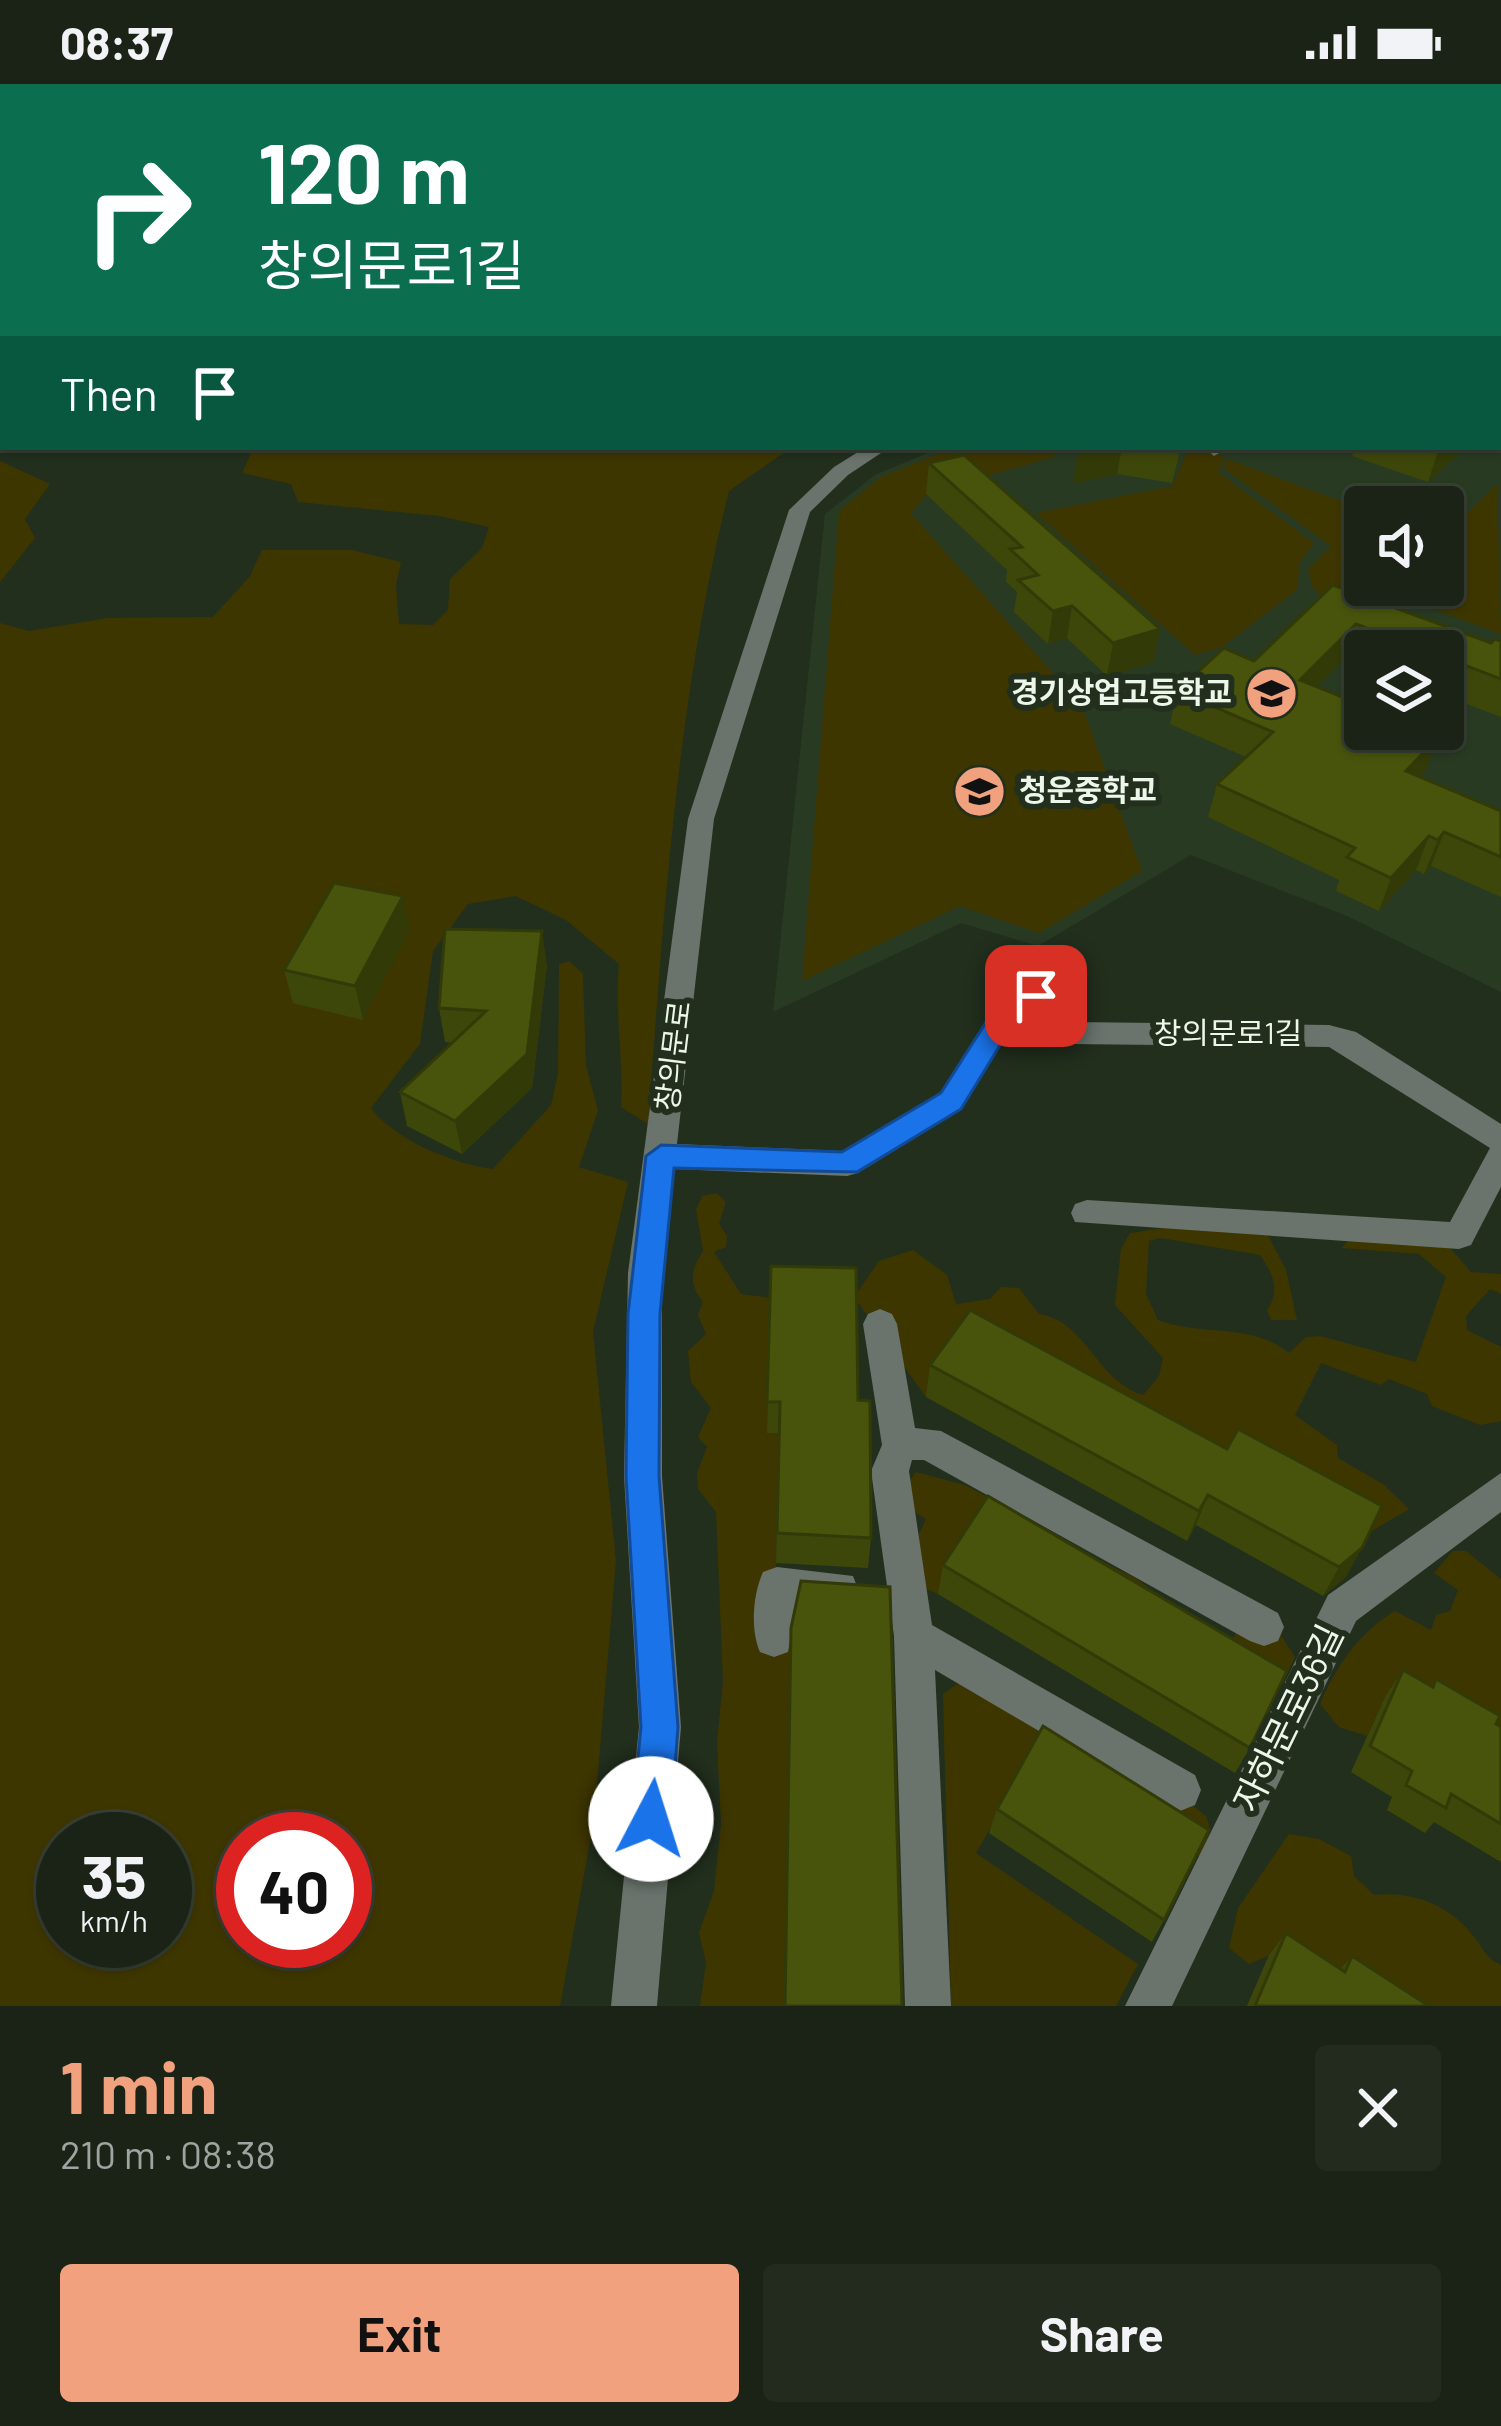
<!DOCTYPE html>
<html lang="en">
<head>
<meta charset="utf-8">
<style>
	:root { --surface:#1a2316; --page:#232b1f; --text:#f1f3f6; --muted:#9fa4a1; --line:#384035; --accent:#f1a17d }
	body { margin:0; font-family:Barlow,"Noto Sans KR",sans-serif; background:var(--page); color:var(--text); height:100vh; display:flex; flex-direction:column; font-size:45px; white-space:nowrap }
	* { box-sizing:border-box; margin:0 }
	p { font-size:39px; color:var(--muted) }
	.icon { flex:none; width:66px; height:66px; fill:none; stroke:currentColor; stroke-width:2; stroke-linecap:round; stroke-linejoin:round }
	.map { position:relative; height:1922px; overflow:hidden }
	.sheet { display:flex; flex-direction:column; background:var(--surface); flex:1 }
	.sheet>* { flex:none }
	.hud { position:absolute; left:0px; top:0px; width:1503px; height:366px; box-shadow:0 3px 9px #0004,0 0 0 3px var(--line); background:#0b6e4f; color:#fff; overflow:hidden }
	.controls { position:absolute; left:1344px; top:402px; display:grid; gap:24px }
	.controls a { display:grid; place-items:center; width:120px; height:120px; border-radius:12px; background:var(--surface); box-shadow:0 3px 9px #0004,0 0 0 3px var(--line); font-size:60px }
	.speed { position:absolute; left:36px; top:1728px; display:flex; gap:24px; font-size:60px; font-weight:700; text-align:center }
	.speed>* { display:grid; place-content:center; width:156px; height:156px; border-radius:50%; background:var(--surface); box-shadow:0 3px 9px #0004,0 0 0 3px var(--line); line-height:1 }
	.speed small { font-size:30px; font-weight:400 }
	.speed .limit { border:18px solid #d22; background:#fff; color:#111 }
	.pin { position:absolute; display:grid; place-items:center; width:102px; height:102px; color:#fff; margin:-51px; border-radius:24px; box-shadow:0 6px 18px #0006 }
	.me { position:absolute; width:132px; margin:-66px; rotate:5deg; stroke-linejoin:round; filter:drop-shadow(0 0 9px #0008) }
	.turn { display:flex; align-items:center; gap:42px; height:252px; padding:0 60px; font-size:54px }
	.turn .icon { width:156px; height:156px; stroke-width:2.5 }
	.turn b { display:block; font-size:84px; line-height:102px }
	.then { display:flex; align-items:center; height:114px; padding:0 60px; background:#0003; gap:24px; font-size:45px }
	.round { display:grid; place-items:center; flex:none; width:126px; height:126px; border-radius:12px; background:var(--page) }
	.summary { display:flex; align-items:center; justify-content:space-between; height:204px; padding:0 60px }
	h1 { font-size:72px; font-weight:700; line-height:90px; color:var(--accent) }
	.cta { display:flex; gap:24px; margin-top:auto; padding:24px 60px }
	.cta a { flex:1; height:138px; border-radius:12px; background:var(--accent); color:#111; font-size:48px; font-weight:700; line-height:138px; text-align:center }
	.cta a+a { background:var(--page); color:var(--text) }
	.status { display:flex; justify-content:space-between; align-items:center; height:84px; padding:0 60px; background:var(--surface); direction:ltr }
	.status svg { height:33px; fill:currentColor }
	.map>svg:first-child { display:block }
</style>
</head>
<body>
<div class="status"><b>08:37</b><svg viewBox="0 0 49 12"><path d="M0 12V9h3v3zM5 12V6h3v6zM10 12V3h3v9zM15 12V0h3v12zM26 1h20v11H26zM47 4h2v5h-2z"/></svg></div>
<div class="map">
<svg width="1501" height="1922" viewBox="0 0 1501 1922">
	<rect width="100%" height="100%" fill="#222f1d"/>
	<path fill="#293a23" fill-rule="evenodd" d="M1501,91V908L1347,832L1191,771L1038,862L961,839L773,928L825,430L875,391L942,363H1500ZM1365,423H1443V501H1365ZM1365,567H1443V645H1365Z"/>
	<path fill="#3e3600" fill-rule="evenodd" d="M0,0H1408L1413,3H3V194Z
		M254,363H792L729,407C677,615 664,828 648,1040L621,1023C624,973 614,930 619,880L566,836L516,812L468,820L433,867L420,960L371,1024C393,1055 455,1081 493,1085L551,1021L558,990L559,880L569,877L583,890L586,982L598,1026L579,1083L628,1098L593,1248L616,1477L594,1736L560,1922H0V539L29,547L108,534L213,533L250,492L262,466H352L401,478L396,501L399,540L433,541L448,526L450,495L482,464L489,443L439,432L298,418L291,400L242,389ZM63,1755H165V1857H63ZM243,1755H345V1857H243Z
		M956,363H1059L1054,373L929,408L911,429L1082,622L1142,787L1039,849L960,822L802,897L839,427L881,393Z
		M1201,365L1225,373L1218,388L1314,459L1300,478L1297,506L1222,563L1195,571L1036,429L1172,402L1187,368Z
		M1228,375L1365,426V501H1372L1368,512L1501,564L1443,567L1328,522L1312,502L1308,485L1331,462L1223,384Z
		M0,377L50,400L25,435L35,454L0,498Z
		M1497,400L1501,550L1388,508L1395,501H1443V454Z
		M717,1109L726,1118L719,1140L727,1152L726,1163L714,1168L741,1210L771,1214L767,1348L779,1349L776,1486L791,1520L784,1922H700L706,1878L699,1849L714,1807L721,1740L717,1659L723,1597L716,1428L698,1405L697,1389L707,1363L698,1353L711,1324L691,1298L688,1267L706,1250L698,1231L703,1217C688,1201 691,1184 703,1167L696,1126L702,1112Z
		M1184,1141L1268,1151L1286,1186L1297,1236H1271L1267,1226C1281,1207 1273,1189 1260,1171L1161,1154L1149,1157L1146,1210L1158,1236C1203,1253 1250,1238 1289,1269L1306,1253L1320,1252L1416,1278L1446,1193L1419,1170L1342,1164L1351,1153L1445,1158L1471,1188L1501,1190V1210L1490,1205L1466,1232L1467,1246L1501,1263V1337L1480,1341L1432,1322L1427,1310L1389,1295L1381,1301L1321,1279L1295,1331L1337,1361L1338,1374L1383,1400L1409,1425L1365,1451L926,1313L854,1213L879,1177L913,1166L947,1191L956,1220L990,1215L1001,1203L1019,1204L1039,1230C1087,1237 1095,1296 1143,1311L1159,1292L1163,1274L1115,1221L1121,1165L1130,1149Z
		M916,1388L965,1401L1028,1434L1042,1447L1137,1495L1177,1526L1233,1556L1236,1549L1280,1550L1295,1573L1275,1616L982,1442L938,1510L917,1501V1454L926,1435L910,1425V1396Z
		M1453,1467H1466L1501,1495V1682L1385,1613L1367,1652L1339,1643L1320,1620C1335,1584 1360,1547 1395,1527L1431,1546L1436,1531L1450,1527L1458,1506L1434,1489Z
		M959,1599L1179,1710L1207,1733L1210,1747L1201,1774L1034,1669L976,1769L1138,1880L1116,1922H951L943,1610Z
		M1289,1750L1319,1755L1351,1772L1354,1792L1374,1811C1414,1807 1450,1821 1475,1854C1485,1867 1485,1873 1501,1881V1922H1377L1270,1871L1249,1880L1229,1864L1238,1824Z"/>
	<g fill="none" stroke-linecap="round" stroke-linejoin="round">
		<path stroke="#879283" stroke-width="3" stroke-dasharray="4.5 4.5" stroke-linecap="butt" d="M1266,0L1282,3"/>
		<path fill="#6a746d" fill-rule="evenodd" d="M1501,149V160H1500V149Z
			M1501,262V274L1500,275V263Z
			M866,363H890L848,391L810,428L714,735L677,1060L842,1067L940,1009L996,921L1036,902L1051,912L1016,935L962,1025L858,1089L847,1092L674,1085L662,1189V1392L681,1643L657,1922H611L639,1643L624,1392L628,1189L688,735L789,426L834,383Z
			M1204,363H1224V366L1214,372Z
			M1070,938L1329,941L1356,948L1501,1040V1103L1471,1161L1459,1165L1075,1138L1071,1129L1075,1120L1087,1116L1450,1138L1490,1064L1329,963L1070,960L1055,949Z
			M880,1225L892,1230L897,1240L915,1344L941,1347L1278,1529L1284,1543L1278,1557L1264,1562L1250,1557L924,1376H912L909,1387L932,1541L1195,1691L1201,1706L1195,1721L1180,1727L1165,1721L935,1586L951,1922H905L894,1552L871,1387L882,1361L863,1240L868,1230Z
			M1501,1389V1428L1356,1537L1172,1922H1125L1328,1511Z
			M777,1483L853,1492L858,1505L853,1518L839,1524L796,1521L788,1568L774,1573L760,1568C750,1545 753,1510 763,1488Z"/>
	</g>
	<path fill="#3e470a" d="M1080,363H1181L1172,399L1117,390L1073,400Z
		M1355,363H1467L1428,398L1352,372Z
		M929,379L1154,578L1107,592L1067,554L1048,560L1014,528L1017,508L1006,498L1007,486L926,410Z
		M1333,501L1491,559L1501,557V633L1443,611V567H1365V580L1346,573L1317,602L1426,686L1420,693L1501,727V813L1431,782L1424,790L1416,786L1379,827L1336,807L1339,796L1208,733L1217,700L1246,673L1170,640L1177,607L1254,577Z
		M410,846L363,936L293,919L284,886Z
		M547,881L532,1004L462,1070L407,1042L400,1008L453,959L445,958L439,924Z
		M771,1182L858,1316L871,1454L868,1484L776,1479L779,1349H767Z
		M930,1281L1227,1365L1238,1345L1346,1493L1323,1512L1196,1441L1187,1457L926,1313Z
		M943,1481L1250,1664L1235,1689L938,1510Z
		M1403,1586L1431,1602L1436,1595L1501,1643V1778L1434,1738L1425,1749L1387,1726L1392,1713L1351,1688L1385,1613Z
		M997,1725L1164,1836L1152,1858L989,1749Z
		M1286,1849L1340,1885L1352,1872L1429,1922H1247L1269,1871Z"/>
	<path fill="#323a08" d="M1101,363H1122L1117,390L1073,400L1078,368Z
		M1442,363H1467L1428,398L1438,367Z
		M1072,522L1067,554L1048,560L1053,527Z
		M1356,540L1346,573L1291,629L1300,596Z
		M1160,545L1154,578L1107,592L1113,559Z
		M1438,653L1426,686L1394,721L1406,687Z
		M1444,748L1431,782L1424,790L1438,756Z
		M1429,752L1416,786L1379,827L1391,794Z
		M403,812L410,846L363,936L355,902Z
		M542,847L547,881L532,1004L462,1070L455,1037Z
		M1208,1411L1196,1441L1187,1457L1199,1427Z
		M1362,1464L1346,1493L1323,1512L1339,1483Z"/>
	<path fill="#48530c" stroke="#323a08" stroke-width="3" d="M1094,0H1229L1239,3H1101Z
		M1488,0H1501V18L1500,3H1481Z
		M1500,56L1501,57L1500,111Z
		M1500,161L1501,162L1500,233Z
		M1080,363H1101L1078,368Z
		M1152,363H1180L1179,367Z
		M964,371L1160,545L1113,559L1072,522L1053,527L1018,496L1038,491L1010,465L1022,463L929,379Z
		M1333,501L1491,559L1495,555L1501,557V595L1443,573V567H1427L1356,540L1300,596L1365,622V645H1420L1438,653L1406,687L1501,727V773L1444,748L1438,756L1429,752L1391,794L1347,773L1355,764L1217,700L1273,648L1177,607L1224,564L1254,577Z
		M334,799L403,812L355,902L284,886Z
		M445,845L542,847L527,970L455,1037L400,1008L486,927L439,924Z
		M771,1182L856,1184L858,1316L870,1317L871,1454L777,1449L780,1318H767Z
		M970,1226L1227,1365L1238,1345L1382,1422L1362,1464L1339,1483L1208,1411L1199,1427L930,1281Z
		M988,1412L1287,1587L1250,1664L943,1481Z
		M801,1497L890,1503L902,1922H785L791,1544Z
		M1403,1586L1433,1603L1436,1595L1500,1632L1496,1640L1501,1643V1740L1451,1710L1446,1724L1406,1701L1412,1687L1370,1662Z
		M1043,1642L1209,1746L1164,1836L997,1725Z
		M1286,1849L1345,1888L1352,1872L1429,1922H1255Z"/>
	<path fill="#1a73e8" stroke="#114b97" stroke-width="3" d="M1036,903L1049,912L1016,935L961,1025L857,1088L674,1084L660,1230L659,1392L678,1643L671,1735L665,1749L651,1755L638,1749L632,1735L641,1643L626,1392L628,1230L646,1072L661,1061L842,1068L941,1009L997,921Z"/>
	<defs>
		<symbol id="school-disc" viewBox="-11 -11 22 22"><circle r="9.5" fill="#f1a17d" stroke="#222f1d"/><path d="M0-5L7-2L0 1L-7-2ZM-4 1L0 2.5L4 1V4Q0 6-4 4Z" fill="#111"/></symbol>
	</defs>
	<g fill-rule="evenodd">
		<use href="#school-disc" x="1242" y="580" width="59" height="59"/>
		<use href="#school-disc" x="950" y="678" width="59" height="59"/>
	</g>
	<g text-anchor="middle" stroke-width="12" stroke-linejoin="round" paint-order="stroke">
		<g font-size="30" font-weight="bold" fill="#edf6ea" stroke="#222f1d" text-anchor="end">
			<text x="1232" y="619">경기상업고등학교</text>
			<text x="1019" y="717" text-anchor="start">청운중학교</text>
		</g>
		<g font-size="30" fill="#edf6ea" stroke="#222f1d">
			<text x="1228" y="960">창의문로1길</text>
			<text transform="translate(674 972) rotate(-83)" y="10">창의문로</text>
		</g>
		<g font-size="36" fill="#edf6ea" stroke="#222f1d">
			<text transform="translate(1288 1634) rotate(-64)" y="13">자하문로36길</text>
		</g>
	</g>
</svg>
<div class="controls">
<a><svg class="icon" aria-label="sound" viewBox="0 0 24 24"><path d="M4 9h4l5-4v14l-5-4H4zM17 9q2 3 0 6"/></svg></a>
<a><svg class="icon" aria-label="layers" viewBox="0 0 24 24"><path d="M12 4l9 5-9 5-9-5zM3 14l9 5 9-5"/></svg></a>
</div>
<div class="speed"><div>35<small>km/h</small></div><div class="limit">40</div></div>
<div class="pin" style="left:1036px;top:912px;background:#d93025"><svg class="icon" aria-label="arrive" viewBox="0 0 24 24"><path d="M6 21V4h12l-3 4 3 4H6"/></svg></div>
<svg class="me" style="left:651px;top:1735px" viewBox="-20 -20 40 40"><circle r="19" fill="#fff"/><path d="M0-13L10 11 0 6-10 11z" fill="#1a73e8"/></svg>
<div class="hud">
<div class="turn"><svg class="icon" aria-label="right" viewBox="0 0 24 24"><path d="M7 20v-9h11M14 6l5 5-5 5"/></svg><div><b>120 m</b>창의문로1길</div></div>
<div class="then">Then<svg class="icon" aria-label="arrive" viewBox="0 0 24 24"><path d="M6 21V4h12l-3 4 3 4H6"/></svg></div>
</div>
</div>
<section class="sheet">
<div class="summary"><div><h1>1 min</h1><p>210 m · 08:38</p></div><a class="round"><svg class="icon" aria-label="close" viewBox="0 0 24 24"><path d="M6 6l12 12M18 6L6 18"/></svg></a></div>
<div class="cta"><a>Exit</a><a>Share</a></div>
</section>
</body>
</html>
